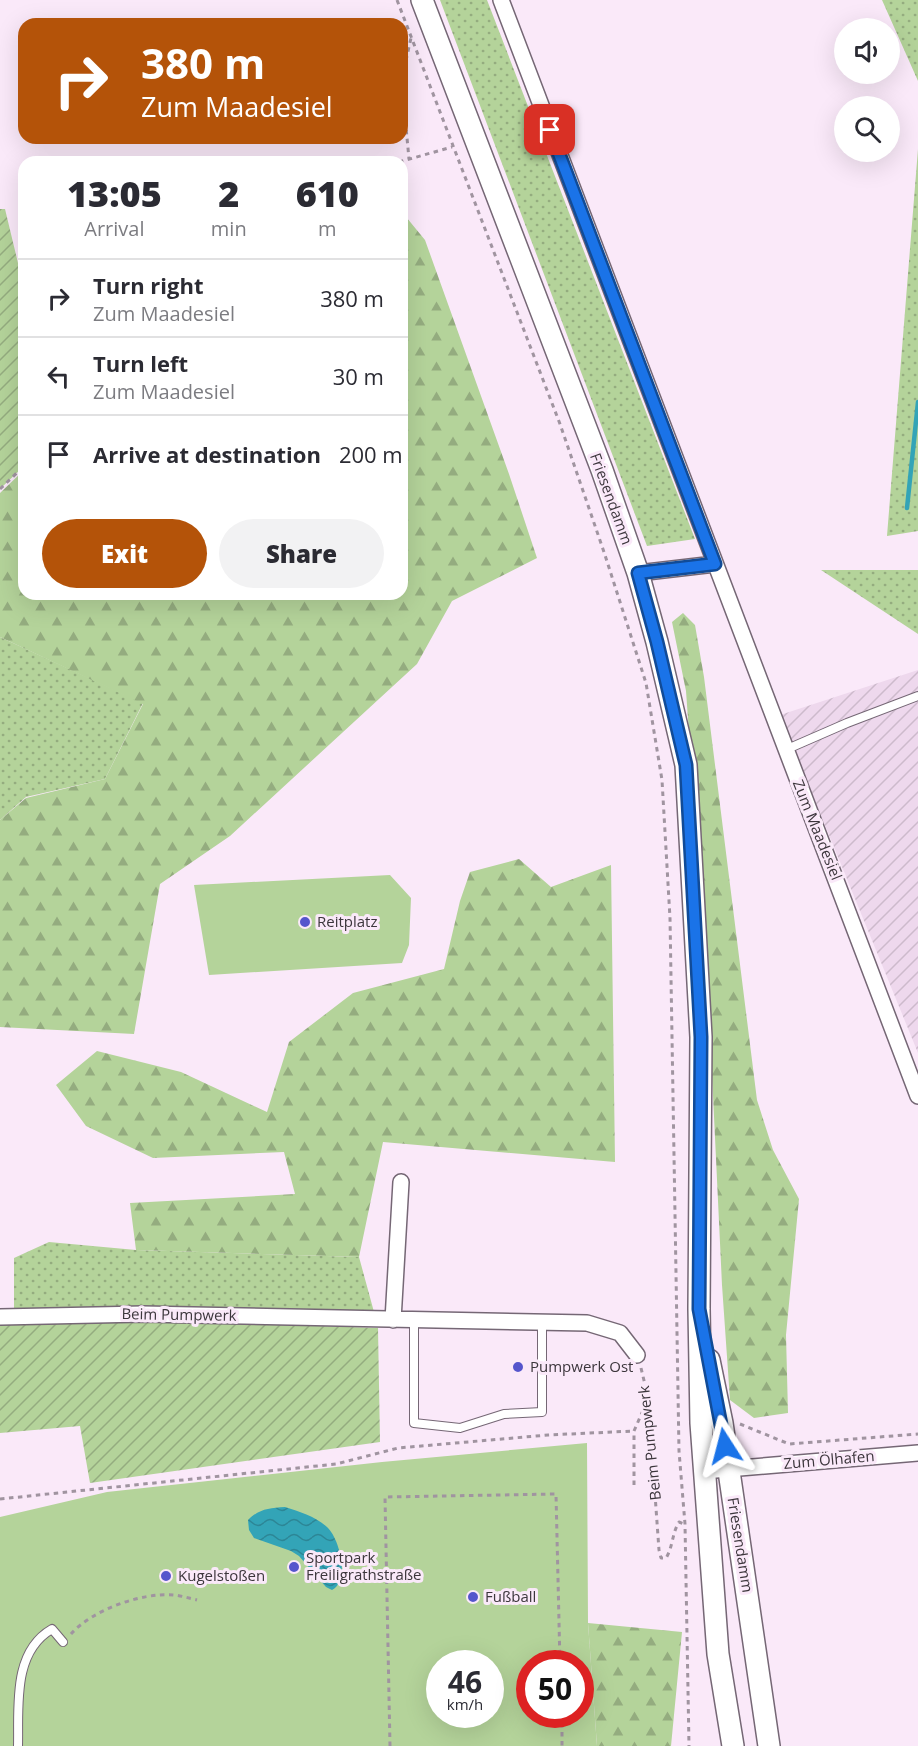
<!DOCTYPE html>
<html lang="en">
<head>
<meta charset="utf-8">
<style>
	:root { --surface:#fff; --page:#f2f2f3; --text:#2b2b33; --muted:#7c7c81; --line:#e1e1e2; --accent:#b45309 }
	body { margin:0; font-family:"Open Sans",sans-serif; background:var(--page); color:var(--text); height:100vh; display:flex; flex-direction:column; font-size:22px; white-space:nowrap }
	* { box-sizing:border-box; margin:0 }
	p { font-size:20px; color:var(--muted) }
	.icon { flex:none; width:33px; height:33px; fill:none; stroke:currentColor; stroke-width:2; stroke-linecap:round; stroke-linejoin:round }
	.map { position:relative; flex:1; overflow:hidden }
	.sheet { position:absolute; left:18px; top:156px; width:390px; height:444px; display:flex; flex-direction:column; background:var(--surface); border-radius:18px; box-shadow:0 6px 24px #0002 }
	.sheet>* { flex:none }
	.hud { position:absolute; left:18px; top:18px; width:390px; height:126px; border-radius:18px; box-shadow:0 6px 24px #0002; background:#b45309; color:#fff; overflow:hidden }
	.buttons { position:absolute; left:834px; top:18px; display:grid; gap:12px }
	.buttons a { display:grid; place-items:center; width:66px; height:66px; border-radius:50%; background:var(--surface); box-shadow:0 6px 24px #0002; font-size:30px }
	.speed { position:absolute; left:426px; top:1650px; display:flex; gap:12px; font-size:30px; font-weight:700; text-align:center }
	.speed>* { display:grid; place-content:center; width:78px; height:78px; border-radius:50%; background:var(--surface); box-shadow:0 6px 24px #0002; line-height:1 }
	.speed small { font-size:15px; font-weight:400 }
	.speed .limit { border:9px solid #d22; background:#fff; color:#111 }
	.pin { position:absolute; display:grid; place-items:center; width:51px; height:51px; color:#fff; margin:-26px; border-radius:12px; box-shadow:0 3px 9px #0006 }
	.me { position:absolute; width:66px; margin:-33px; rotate:351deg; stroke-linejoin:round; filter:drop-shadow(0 0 4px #0008) }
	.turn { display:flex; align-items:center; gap:21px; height:126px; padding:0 24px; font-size:27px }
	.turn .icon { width:78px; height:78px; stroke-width:2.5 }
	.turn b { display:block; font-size:42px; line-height:51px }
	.eta { display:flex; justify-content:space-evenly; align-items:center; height:102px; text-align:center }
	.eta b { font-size:36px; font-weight:800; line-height:42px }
	.primary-button { display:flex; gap:12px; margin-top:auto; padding:12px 24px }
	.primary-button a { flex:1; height:69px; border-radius:36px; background:var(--accent); color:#fff; font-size:24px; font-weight:800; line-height:69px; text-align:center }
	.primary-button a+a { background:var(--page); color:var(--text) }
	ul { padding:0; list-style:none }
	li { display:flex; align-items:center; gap:18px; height:78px; padding:0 24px; border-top:2px solid var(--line) }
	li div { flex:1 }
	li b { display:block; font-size:22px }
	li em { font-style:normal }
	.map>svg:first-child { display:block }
</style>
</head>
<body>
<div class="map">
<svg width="918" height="1746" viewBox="0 0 918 1746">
	<defs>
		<pattern id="industrial-furrows" width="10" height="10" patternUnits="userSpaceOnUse" patternTransform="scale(1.5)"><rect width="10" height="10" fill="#eed8ed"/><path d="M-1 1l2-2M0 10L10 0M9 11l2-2" fill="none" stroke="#cdbacc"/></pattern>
		<pattern id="grass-dots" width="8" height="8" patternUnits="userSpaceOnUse" patternTransform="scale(1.5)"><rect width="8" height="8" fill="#b4d39a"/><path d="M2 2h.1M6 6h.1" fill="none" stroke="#94ac7f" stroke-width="1.8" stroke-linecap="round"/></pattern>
		<pattern id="forest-firs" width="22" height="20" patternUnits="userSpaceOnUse" patternTransform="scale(1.5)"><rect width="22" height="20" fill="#b4d39a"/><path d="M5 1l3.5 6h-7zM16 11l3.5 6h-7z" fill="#94ac7f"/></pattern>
		<pattern id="garden-furrows" width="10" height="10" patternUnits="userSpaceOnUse" patternTransform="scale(1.5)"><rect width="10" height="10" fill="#b4d39a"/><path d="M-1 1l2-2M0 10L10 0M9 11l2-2" fill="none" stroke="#94ac7f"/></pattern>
		<pattern id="water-waves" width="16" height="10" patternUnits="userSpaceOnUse" patternTransform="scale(1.5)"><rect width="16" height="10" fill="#33a4b7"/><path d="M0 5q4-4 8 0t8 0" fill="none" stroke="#2c8696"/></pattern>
	</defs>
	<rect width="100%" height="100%" fill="#fae9f9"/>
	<path fill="url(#industrial-furrows)" d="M918,670V1053L780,715Z"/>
	<path fill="url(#grass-dots)" d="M440,0H487L695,539L647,546Z
		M882,0H918V81Z
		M918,149V531L887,536Z
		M821,570H918V634Z
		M0,637L143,703L105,779L26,797L0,820Z
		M49,1242L136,1250L359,1257L374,1312L14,1308V1258Z"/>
	<path fill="url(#forest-firs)" d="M402,212L425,240L509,474L537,558L452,601L417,664L230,836L160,884L134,1034L0,1027V820L26,798L105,779L143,704L0,637V493L24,470V594H402Z
		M683,613L695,625L704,677L757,1100L773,1150L799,1199L786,1335L788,1413L754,1418L730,1400L722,1285L709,1011L686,691L672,622Z
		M519,859L551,887L611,865L615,1162L383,1142L359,1257L136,1250L130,1203L295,1194L284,1152L153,1158L86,1126L56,1085L97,1051L181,1072L267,1112L289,1042L353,993L444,969L460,901L470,872Z
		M588,1623L682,1632L671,1746H597Z"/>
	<path fill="url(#garden-furrows)" d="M0,209H5L24,288V466L0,489Z
		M142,1320L378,1328L380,1442L90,1483L80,1426L0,1433V1324Z"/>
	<path fill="#b4d39a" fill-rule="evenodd" d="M390,875L411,898L409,945L402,963L209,975L194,885Z
		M587,1443L588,1623L597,1746H0V1517L107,1492L382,1462ZM440,1664H490V1714H440ZM530,1664H580V1714H530Z"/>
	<path fill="url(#water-waves)" d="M285,1507C300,1512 315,1516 327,1527C340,1539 350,1581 332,1590L326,1587L299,1556L291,1551L254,1538L249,1530L248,1520C259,1509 269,1508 285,1507Z"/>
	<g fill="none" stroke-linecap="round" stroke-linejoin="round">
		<path stroke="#33a4b7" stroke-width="4.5" d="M907,508L918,402"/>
		<defs>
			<path id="lane" d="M785,750L847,723L918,696
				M414,1320V1423L460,1428L504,1414L542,1412V1322
				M18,1746C19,1707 12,1652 52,1629L63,1642"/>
			<path id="street" d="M501,0L918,1096
				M638,573L715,564
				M0,1317L143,1314L587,1323L620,1333L637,1355
				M393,1320L401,1182
				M704,1471L918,1453"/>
			<path id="secondary" d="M422,0L602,470L638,573L657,642L686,765L701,1037L699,1309L701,1423L718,1654L733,1746
				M709,1360L722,1423L769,1746"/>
		</defs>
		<use href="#lane" stroke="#756775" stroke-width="10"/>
		<use href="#street" stroke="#756775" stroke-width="18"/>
		<use href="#secondary" stroke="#756775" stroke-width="24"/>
		<path stroke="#a094a0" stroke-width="3" stroke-dasharray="4.5 4.5" stroke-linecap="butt" d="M397,0L560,424L604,552L646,683L662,780L670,918L679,1451L685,1524L689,1746
			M402,78L411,38
			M402,85L409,159
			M399,162L452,147
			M0,489L24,466
			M641,1368L648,1397L659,1550L661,1558H666C673,1547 672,1533 679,1522L684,1524
			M740,1424L789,1444L918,1434
			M634,1485V1431L648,1399
			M0,1499L336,1464L398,1448L548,1435L634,1431
			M71,1634C92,1610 142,1592 174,1595C182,1596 189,1598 197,1600
			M562,1714V1746
			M390,1746L385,1497L556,1494L560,1664"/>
		<use href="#lane" stroke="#fff" stroke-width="8"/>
		<use href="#street" stroke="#fff" stroke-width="15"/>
		<use href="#secondary" stroke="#fff" stroke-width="21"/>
	</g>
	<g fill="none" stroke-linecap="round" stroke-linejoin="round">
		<defs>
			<path id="route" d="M550,130L715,564L638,573L657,642L686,765L701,1037L699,1309L725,1446"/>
		</defs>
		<use href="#route" stroke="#114b97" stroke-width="15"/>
		<use href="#route" stroke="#1a73e8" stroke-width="10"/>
	</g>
	<g fill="#55c" stroke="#fae9f9" stroke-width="2">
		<circle cx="305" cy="922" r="6"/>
		<circle cx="518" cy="1367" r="6"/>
		<circle cx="294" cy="1567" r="6"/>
		<circle cx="166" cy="1576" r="6"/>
		<circle cx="473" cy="1597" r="6"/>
	</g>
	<g text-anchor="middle" stroke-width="6" stroke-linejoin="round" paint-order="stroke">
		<g font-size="15" fill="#3c363c" stroke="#fae9f9">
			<text transform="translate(611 499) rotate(70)" y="5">Friesendamm</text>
			<text transform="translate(817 830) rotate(68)" y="5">Zum Maadesiel</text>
			<text transform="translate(179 1315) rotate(1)" y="5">Beim Pumpwerk</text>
			<text transform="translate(650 1443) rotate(-96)" y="5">Beim Pumpwerk</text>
			<text transform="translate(829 1460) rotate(-5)" y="5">Zum Ölhafen</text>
			<text transform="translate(740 1545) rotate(81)" y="5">Friesendamm</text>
		</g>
		<g font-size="15" fill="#3c363c" stroke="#fae9f9" text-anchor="start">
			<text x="317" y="927">Reitplatz</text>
			<text x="530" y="1372">Pumpwerk Ost</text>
			<text x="306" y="1563">Sportpark<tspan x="306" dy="17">Freiligrathstraße</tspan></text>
			<text x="178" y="1581">Kugelstoßen</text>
			<text x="485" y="1602">Fußball</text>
		</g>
	</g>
</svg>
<div class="buttons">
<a><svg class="icon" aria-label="sound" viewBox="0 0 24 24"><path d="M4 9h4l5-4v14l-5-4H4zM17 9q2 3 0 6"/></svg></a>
<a><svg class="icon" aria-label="search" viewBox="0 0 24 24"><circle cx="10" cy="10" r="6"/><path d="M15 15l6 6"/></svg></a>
</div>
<div class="speed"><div>46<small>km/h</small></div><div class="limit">50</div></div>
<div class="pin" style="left:550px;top:130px;background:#d93025"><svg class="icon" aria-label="arrive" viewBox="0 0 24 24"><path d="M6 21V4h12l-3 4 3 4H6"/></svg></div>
<svg class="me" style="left:725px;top:1446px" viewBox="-20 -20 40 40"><path d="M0-17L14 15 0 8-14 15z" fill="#1a73e8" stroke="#fff" stroke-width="4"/></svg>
<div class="hud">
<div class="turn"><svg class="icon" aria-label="right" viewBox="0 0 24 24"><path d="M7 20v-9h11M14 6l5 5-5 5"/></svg><div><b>380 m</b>Zum Maadesiel</div></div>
</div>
<section class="sheet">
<div class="eta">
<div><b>13:05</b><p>Arrival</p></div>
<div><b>2</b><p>min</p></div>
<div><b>610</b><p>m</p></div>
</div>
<ul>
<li><svg class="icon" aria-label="right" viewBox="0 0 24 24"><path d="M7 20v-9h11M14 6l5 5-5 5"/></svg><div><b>Turn right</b><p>Zum Maadesiel</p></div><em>380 m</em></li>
<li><svg class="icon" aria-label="left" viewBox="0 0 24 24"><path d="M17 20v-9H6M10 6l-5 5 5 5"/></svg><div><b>Turn left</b><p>Zum Maadesiel</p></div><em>30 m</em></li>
<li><svg class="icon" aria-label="arrive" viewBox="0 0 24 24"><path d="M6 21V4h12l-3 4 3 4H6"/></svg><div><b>Arrive at destination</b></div><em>200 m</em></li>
</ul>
<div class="primary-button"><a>Exit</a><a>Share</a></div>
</section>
</div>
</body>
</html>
